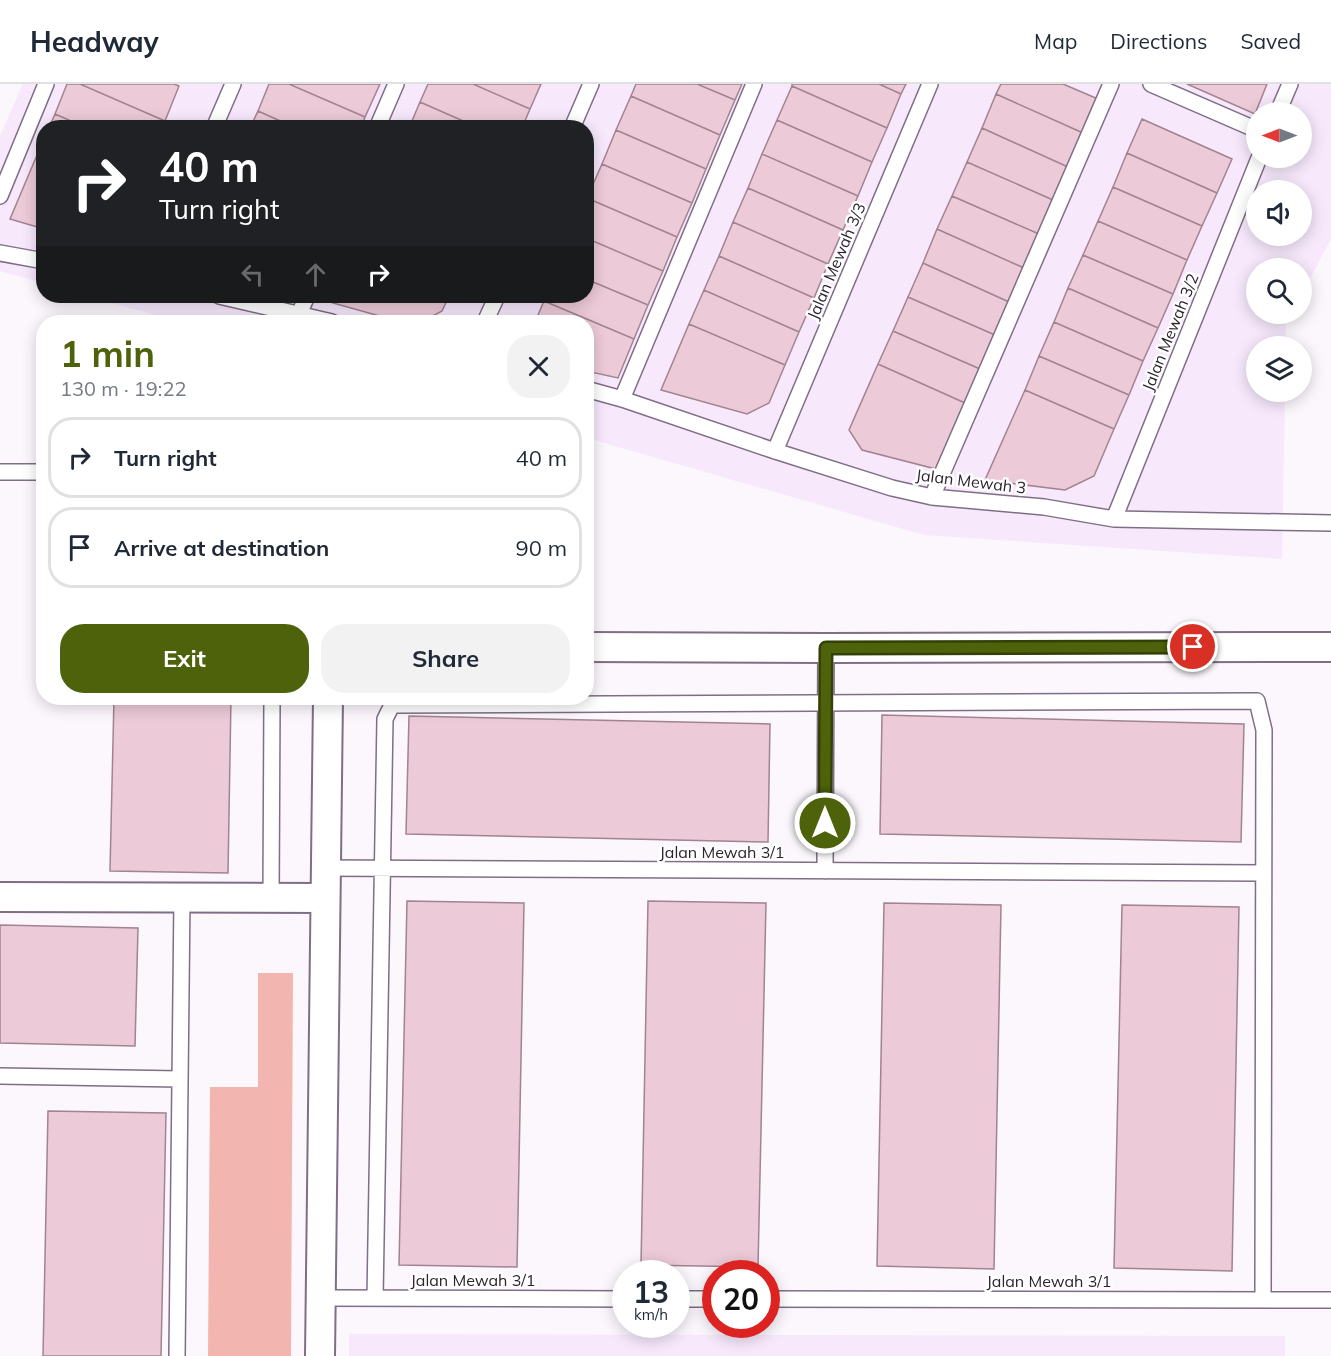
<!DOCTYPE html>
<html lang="en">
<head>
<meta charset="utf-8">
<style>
	:root { --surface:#fff; --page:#f2f2f3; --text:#1f2937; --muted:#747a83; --line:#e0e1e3; --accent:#4e620b }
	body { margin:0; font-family:Mulish,sans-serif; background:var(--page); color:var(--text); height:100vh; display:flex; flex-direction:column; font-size:22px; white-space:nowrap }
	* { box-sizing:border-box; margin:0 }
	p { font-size:20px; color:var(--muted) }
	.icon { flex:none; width:33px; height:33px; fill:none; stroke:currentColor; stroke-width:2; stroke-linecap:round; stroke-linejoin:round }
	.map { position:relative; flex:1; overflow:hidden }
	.details { position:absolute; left:36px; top:231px; width:558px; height:390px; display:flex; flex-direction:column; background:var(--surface); border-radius:24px; box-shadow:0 3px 15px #0003 }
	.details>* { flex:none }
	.top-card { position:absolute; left:36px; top:36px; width:558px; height:183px; border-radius:24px; box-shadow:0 3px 15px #0003; background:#202124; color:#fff; overflow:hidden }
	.needle { width:39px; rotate:270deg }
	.tools { position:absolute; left:1246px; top:18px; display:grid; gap:12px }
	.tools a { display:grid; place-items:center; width:66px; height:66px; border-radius:50%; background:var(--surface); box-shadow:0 3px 15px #0003; font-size:30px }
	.speed { position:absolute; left:612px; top:1176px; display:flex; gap:12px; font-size:30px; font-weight:700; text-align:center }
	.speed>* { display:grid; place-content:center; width:78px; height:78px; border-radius:50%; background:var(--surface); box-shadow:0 3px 15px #0003; line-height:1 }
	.speed small { font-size:15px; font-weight:400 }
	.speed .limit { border:9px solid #d22; background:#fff; color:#111 }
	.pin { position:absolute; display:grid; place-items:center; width:51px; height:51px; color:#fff; margin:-26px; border:3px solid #fff; border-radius:50%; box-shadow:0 2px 6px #0007 }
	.me { position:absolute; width:66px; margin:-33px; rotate:0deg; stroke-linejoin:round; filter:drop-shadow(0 0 4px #0008) }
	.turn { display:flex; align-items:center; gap:21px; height:126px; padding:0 24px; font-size:27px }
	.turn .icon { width:78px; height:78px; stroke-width:2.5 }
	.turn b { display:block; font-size:42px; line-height:51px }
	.lanes { display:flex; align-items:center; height:57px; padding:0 24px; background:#0003; justify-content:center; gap:30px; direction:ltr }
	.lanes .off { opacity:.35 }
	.round { display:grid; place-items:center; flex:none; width:63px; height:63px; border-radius:24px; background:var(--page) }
	.headline { display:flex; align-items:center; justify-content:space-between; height:102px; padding:0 24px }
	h1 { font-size:36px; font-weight:700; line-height:45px; color:var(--accent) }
	.button { display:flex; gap:12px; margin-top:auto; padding:12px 24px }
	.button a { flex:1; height:69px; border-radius:24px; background:var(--accent); color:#fff; font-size:24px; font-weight:700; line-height:69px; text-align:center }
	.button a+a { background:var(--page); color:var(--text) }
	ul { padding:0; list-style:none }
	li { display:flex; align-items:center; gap:18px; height:81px; margin:0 12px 9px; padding:0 12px; border:3px solid var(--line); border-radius:24px }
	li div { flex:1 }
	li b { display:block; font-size:22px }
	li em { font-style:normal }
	header { display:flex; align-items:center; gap:36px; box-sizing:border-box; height:84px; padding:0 30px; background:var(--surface); border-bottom:2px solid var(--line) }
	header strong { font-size:28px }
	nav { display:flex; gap:33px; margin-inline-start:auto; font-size:21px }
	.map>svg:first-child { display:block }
</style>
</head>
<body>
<header>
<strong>Headway</strong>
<nav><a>Map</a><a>Directions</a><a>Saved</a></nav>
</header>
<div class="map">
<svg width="1331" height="1272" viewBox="0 0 1331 1272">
	<rect width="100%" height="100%" fill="#fbf7fc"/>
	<path fill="#f7e8fc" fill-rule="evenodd" d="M23,0H1331V155L1302,210V184H1257V230H1292L1286,240V262H1257V308H1285L1282,475L924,451L587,354L586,238H181L86,212H586V44H44L43,199L0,187V52ZM1257,28H1302V74H1257ZM1257,106H1302V152H1257Z
		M349,1250L1285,1252V1272H349Z"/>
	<path fill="#f3b5b0" d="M258,889H293L291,1272H208L210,1003H258Z"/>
	<path fill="#eccad8" stroke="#a28390" stroke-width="1.5" d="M67,0H80L165,37L162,44H87L55,30Z
		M80,0H174L179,2L165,37Z
		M269,0H289L365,33L361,44H296L258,27Z
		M289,0H380L365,33Z
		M428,0H473L530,25L522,44H479L420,18Z
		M473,0H541L530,25Z
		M636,0H697L735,16L720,51L631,12Z
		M697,0H742L735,16Z
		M792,0H879L901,10L887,44L792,2Z
		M879,0H906L901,10Z
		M1001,0H1063L1098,15L1083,49L996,10Z
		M1187,0H1267L1255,30Z
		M792,2L887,44L872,78L777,36Z
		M996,10L1083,49L1068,83L982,44Z
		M631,12L720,51L706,85L616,46Z
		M420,18L479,44H409Z
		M258,27L296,44H250Z
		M55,30L87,44H49Z
		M1142,35L1232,75L1217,109L1127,69Z
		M777,36L872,78L858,112L762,70Z
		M982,44L1068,83L1053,116L967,78Z
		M616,46L706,85L692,119L602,80Z
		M40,64L44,66V145L10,135Z
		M1127,69L1217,109L1202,142L1113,103Z
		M762,70L858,112L843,146L748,104Z
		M967,78L1053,116L1039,150L952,112Z
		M602,80L692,119L677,153L587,114Z
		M1113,103L1202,142L1187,176L1098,137Z
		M748,104L843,146L828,180L733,138Z
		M952,112L1039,150L1024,184L937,145Z
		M587,114L677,153L663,187L586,154Z
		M1098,137L1187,176L1173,210L1083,171Z
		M733,138L828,180L814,214L719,172Z
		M937,145L1024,184L1009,218L923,179Z
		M586,154L663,187L648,221L586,195Z
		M1083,171L1173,210L1158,244L1068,204Z
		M719,172L814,214L799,248L704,206Z
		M923,179L1009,218L995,251L908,213Z
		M586,195L648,221L634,255L544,217L546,212H586Z
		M1068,204L1158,244L1143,277L1054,238Z
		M704,206L799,248L785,281L689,240Z
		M336,212H449L442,227L422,238H401L333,219Z
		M908,213L995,251L980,285L893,247Z
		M544,217L634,255L618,294L586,287V238H535Z
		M1054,238L1143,277L1129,311L1039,272Z
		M689,240L785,281L769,319L747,330L661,306Z
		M893,247L980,285L965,319L878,280Z
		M1039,272L1129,311L1114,345L1025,306Z
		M878,280L965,319L936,385L862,366L849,346Z
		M1025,306L1114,345L1094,392L1065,406L985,396Z
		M114,614H231L228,789L110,787Z
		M882,631L1244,640L1241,758L880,750Z
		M409,632L770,640L768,758L406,750Z
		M407,817L524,819L517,1183L399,1181Z
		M648,817L766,819L758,1183L641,1181Z
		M884,819L1001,821L994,1185L877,1182Z
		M1122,821L1239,823L1232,1187L1114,1184Z
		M0,841L138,844L135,962L0,959Z
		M48,1027L166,1029L161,1272H43Z"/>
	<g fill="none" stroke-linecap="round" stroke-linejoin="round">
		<defs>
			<path id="service" d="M1151,0L1257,46
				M1278,28L1290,0
				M214,44L233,0
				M377,44L396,0
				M572,44L591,0
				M0,112L46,0
				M0,169L44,177
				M219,212L332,238
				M299,230L307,212
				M485,238L497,212
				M586,305L622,315L775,367L892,404L932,413L1044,423L1114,435L1331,439
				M622,315L754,0
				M775,367L930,0
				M0,388H44
				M932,413L1111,0
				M1114,435L1259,74
				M325,784L1263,789
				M825,787L826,564
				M271,814L272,614
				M0,992L180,995
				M320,1214L626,1215
				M375,1214L385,635L392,621L1257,617L1264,646L1263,1216
				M676,1215H716
				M766,1215L1331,1216
				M177,1272L182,814"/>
			<path id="minor" d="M586,563L826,564L1331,563
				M0,813L325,814
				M320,1272L328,614"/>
		</defs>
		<use href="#service" stroke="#7f6e86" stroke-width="18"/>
		<use href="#minor" stroke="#7f6e86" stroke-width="32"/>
		<use href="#service" stroke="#fff" stroke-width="15"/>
		<use href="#minor" stroke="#fff" stroke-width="28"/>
	</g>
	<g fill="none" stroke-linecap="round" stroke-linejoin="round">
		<defs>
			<path id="route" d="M825,739L826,564L1193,563"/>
		</defs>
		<use href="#route" stroke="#334007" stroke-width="15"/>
		<use href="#route" stroke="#4e620b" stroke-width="10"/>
	</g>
	<g text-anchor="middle" stroke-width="5" stroke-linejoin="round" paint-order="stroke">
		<g font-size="16" fill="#2b242e" stroke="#fff">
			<text transform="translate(836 177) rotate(-67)" y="6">Jalan Mewah 3/3</text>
			<text transform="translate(1170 248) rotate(-68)" y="6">Jalan Mewah 3/2</text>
			<text transform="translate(971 397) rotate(7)" y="6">Jalan Mewah 3</text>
			<text x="722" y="774">Jalan Mewah 3/1</text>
			<text x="473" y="1202">Jalan Mewah 3/1</text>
			<text x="1049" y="1203">Jalan Mewah 3/1</text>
		</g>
	</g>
</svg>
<div class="tools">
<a><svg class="needle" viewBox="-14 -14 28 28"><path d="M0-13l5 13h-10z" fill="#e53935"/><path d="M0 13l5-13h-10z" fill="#747a83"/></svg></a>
<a><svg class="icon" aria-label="sound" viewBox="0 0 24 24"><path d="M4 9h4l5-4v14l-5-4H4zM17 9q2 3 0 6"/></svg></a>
<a><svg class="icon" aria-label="search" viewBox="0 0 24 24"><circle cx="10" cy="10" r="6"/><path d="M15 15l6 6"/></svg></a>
<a><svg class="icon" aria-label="layers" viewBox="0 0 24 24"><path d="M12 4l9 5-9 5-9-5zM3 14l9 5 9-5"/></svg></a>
</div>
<div class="speed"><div>13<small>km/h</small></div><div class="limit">20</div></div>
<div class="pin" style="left:1193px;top:563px;background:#d93025"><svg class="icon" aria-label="arrive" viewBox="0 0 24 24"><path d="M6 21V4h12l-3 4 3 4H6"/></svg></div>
<svg class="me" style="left:825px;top:739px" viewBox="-20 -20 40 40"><circle r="17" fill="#4e620b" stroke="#fff" stroke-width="3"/><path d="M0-11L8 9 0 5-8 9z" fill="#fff"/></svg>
<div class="top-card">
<div class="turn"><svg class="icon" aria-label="right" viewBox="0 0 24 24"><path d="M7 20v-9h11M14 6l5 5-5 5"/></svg><div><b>40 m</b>Turn right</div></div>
<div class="lanes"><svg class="icon off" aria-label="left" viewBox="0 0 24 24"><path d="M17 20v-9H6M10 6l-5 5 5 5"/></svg><svg class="icon off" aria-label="ahead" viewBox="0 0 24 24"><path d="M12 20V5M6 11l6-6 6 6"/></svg><svg class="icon" aria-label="right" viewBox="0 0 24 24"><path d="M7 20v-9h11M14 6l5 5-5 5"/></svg></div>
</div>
<section class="details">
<div class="headline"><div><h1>1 min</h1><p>130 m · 19:22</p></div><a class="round"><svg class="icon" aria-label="close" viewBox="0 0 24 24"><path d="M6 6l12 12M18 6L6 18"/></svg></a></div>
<ul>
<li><svg class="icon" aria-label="right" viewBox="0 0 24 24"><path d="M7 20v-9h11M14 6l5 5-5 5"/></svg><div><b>Turn right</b></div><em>40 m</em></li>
<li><svg class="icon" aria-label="arrive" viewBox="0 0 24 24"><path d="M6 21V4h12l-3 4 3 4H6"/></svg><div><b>Arrive at destination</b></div><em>90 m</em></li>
</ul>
<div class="button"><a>Exit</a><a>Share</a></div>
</section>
</div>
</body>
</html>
